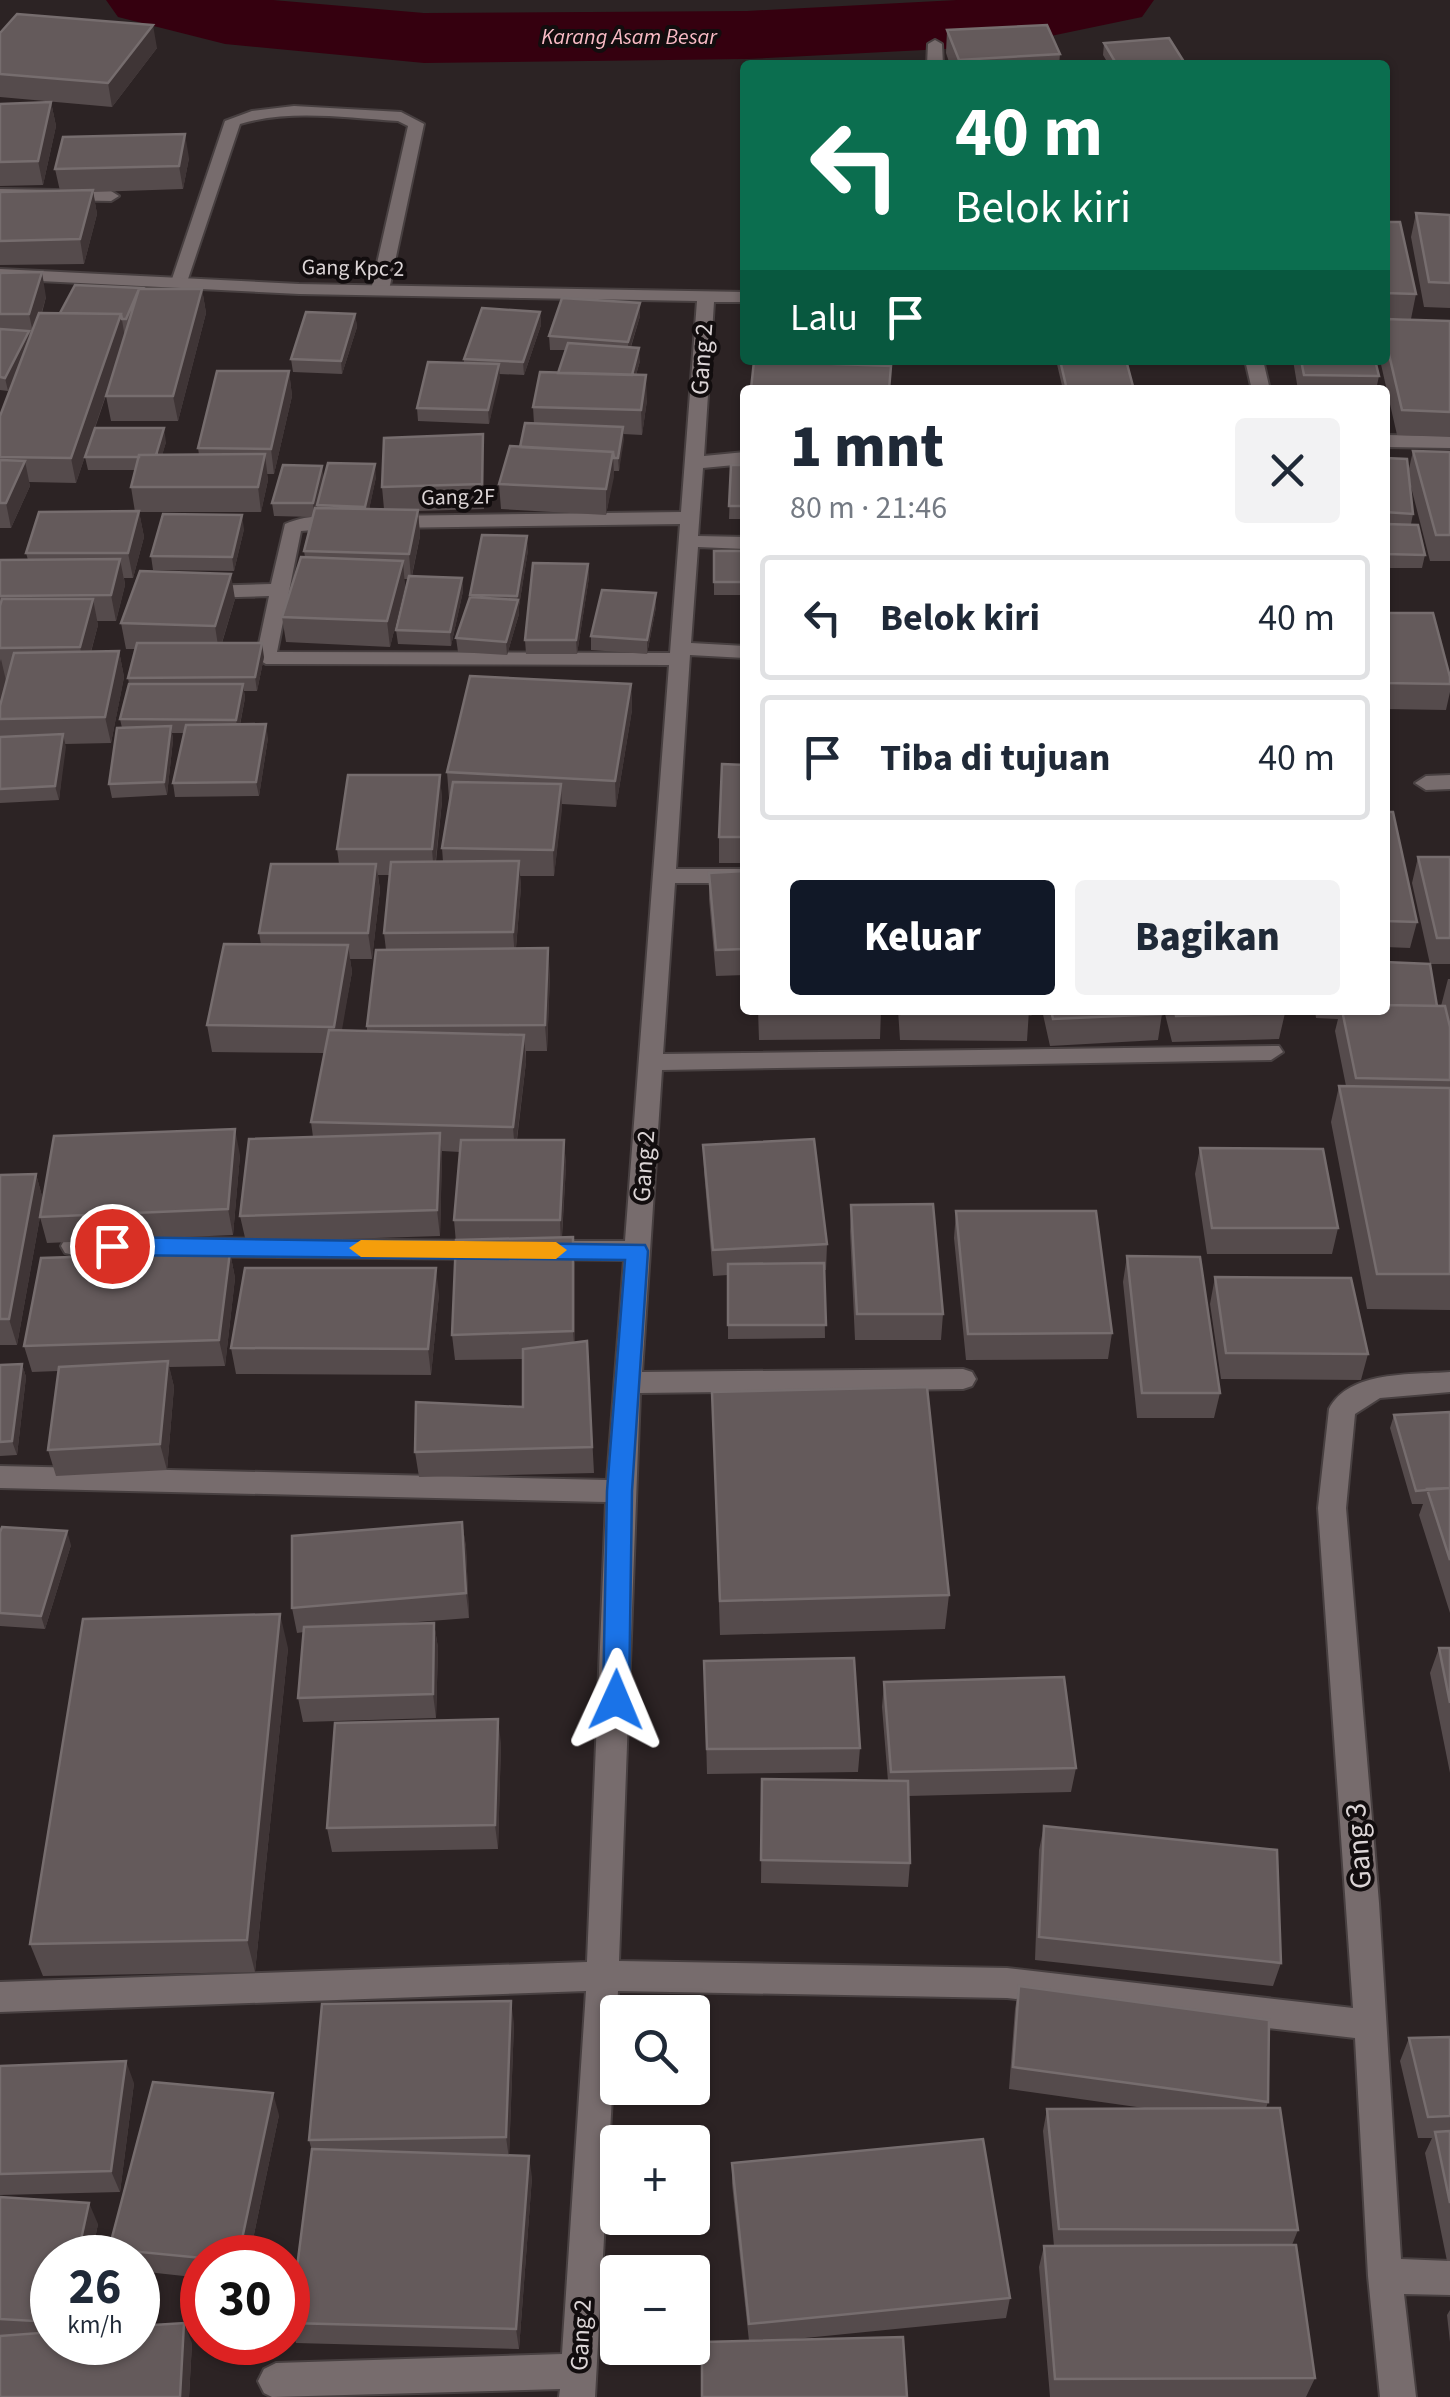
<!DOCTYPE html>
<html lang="id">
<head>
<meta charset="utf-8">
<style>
	:root { --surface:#fff; --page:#f2f2f3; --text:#1f2937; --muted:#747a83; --line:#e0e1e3; --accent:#111827 }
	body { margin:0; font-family:"Source Sans 3",sans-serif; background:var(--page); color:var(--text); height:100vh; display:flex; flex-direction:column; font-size:38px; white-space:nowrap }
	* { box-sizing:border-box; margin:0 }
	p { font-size:32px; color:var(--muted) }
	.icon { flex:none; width:55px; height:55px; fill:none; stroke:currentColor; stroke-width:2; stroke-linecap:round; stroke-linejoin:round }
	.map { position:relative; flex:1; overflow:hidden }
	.side { position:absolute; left:740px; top:385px; width:650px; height:630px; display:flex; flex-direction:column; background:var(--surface); border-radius:10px; box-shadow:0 2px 8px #0004 }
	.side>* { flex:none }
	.banner { position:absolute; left:740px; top:60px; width:650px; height:305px; border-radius:10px; box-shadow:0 2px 8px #0004; background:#0b6e4f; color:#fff; overflow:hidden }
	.fabs { position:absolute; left:600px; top:1995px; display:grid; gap:20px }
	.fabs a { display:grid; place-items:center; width:110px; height:110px; border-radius:10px; background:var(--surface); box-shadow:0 2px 8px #0004; font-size:50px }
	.speed { position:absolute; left:30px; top:2235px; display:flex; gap:20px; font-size:50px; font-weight:700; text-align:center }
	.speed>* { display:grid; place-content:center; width:130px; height:130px; border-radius:50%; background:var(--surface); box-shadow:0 2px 8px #0004; line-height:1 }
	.speed small { font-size:25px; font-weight:400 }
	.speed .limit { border:15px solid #d22; background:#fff; color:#111 }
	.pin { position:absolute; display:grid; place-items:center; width:85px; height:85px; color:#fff; margin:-42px; border:5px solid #fff; border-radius:50%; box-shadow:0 2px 10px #0007 }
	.me { position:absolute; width:110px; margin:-55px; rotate:1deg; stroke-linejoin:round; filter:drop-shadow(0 0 8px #0008) }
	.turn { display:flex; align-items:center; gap:35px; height:210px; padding:0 50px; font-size:45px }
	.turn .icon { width:130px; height:130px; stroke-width:2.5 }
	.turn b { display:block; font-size:70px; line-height:85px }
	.then { display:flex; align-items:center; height:95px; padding:0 50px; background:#0003; gap:20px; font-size:38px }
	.round { display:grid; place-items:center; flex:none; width:105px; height:105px; border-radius:10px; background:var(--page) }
	.overview { display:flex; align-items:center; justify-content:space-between; height:170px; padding:0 50px }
	h1 { font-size:60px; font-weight:800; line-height:75px }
	.cta { display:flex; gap:20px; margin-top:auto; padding:20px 50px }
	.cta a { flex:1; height:115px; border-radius:10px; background:var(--accent); color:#fff; font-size:40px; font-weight:800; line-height:115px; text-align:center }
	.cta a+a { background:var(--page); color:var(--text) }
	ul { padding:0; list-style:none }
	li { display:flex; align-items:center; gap:30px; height:125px; margin:0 20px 15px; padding:0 30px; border:5px solid var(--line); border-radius:10px }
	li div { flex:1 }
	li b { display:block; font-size:38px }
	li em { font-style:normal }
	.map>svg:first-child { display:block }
</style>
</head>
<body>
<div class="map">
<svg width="1450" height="2397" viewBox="0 0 1450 2397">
	<rect width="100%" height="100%" fill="#2c2324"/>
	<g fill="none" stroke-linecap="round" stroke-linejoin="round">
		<path fill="#35000f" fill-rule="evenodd" d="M106,0H273L424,13L747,11L957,0H1154L1142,17L1003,46L747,59L424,63L225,44L118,17Z"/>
		<defs>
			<path id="lane" d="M294,106L401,112L424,124L389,290L380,295L371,290L408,126L398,121C345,118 291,109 240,124L188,279L174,283L172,279L225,121L252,111Z"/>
			<path id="street" d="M935,40L942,44L943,65H927L928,44Z
				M0,189L111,191L119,196L111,201L0,199Z
				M0,269L299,284L745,292V302H714L704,456L745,452V464L703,468L698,536L745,537V549L698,547L691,643L745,646V658L690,655L676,869H745V883H675L663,1054L1279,1046L1283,1052L1271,1060L662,1070L642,1372L963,1369L972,1372L976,1379L972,1386L963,1389L640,1393L619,1961L1007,1968L1353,2008L1318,1508L1329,1409C1349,1370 1412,1375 1450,1372V1392L1380,1398L1355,1414L1346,1508L1379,1903L1401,2259L1450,2261V2295L1404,2294L1416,2397H1380L1368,2276L1355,2038L1007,1998L618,1991L595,2397H559L560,2389L272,2397L264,2393L258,2381L264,2369L276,2363L562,2354L586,1991L0,2012V1982L587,1962L606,1502L0,1488V1466L607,1480L624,1260L539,1259L530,1257L526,1250L530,1243L539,1241H625L669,665L266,664L256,658L269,596L202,598L192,592L202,586L271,584L285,524C304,516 338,511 355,523L352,527L301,531L277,652L670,653L680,524L385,528L375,522L385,516L681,512L697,301L299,294L0,279Z
				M1245,360H1263L1270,390H1252Z
				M1385,435L1450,436V448L1385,447Z
				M1450,775V789L1426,790L1415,783L1426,776Z
				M74,1237L489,1241L498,1243L502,1250L498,1257L489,1259L74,1255L65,1253L61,1246L65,1239Z"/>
		</defs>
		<use href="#lane" stroke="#484041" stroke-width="4"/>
		<use href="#street" stroke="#484041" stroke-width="4"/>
		<use href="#lane" fill="#776c6d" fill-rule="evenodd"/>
		<use href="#street" fill="#776c6d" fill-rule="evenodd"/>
	</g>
	<path fill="#554b4c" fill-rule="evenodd" d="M947,30L1060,54L1059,65H950L946,53Z
		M0,33L157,48L112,107L0,97Z
		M1104,43L1186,65H1109L1103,55Z
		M51,102L56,126L43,185L0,186V104Z
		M189,158L183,189L93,192L97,214L84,264L0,265V192L60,191L55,169Z
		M1416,213L1450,215V308L1424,307L1411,237Z
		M1385,222L1416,294L1411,319L1385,318Z
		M0,273L46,297L42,313H60L141,289H202L206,313L178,421H111L106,396L112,378L95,428L166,442L162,455H199L198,448L289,371L292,396L274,474H267L268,480L261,512H139L144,537L133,578H124L125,585L116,621H97L98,625L91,652L119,651L124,677L111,743L65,744L59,800L0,803V560H28L26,553L135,512L131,487L135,470H88L85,457L94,429L76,483L29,482L30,486L11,528H0V416L15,376L8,391L0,390Z
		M640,303V316L631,347L640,361L636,375L647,400L642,435L623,434L619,471H614L606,515L501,509L499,484L534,424L533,407L558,373L565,350H550L549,336Z
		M540,312L541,325L524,375L499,374L489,424L418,421L417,408L464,363V359Z
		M355,314L357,327L342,374L293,372L291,359Z
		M1385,319L1450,321V437L1397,435L1380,360H1385Z
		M1056,360H1126L1134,390H1063Z
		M1293,360H1375L1379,376L1376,390H1298Z
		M1413,451L1450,452V561H1430L1410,483L1413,514L1411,524L1425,555L1422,568H1385V458L1408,473Z
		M484,459V509L418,511L420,536L412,576L462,578L463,591L451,646L398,644L396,630L408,579H404L405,586L390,647L286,642L282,617L305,557L304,551L313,517L274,516L272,503L283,465L317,508V505L376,477L369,509H384L382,487Z
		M731,465H745V519H729Z
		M244,529L234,571L153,570L151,556Z
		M482,535L528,550L519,606V614L507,655L458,652L456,638L471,597Z
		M714,551H745V595H714Z
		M588,564L589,577L577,654H526L525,640Z
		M235,599L222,643L264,657L257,691H244L245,698L240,725L268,738L259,796L175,797L173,783L184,733H172L173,740L167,795L112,798L109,784L122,728L120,719L129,684L128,678L135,649H126L121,623Z
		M656,607L647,654L591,650V636Z
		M1385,613L1450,677V692L1446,710L1385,709Z
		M631,684L632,710L616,807L562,804L554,876H520L521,887L516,948L550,974L547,1051H526V1062L517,1140H564L566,1166L562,1237H573L575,1342L587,1341L594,1473L419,1477L415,1452L523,1407V1359L455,1360L452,1335L456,1243L454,1220L460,1152L442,1151L440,1236L246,1242L240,1216L313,1137L311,1122L324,1053L212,1052L207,1025L261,945L259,933L339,864L337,849L440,775L442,801L436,862H443L442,848L450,798H449L447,772ZM378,875H390L384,933L386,950L367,1026V1031H341L352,972L350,959H372L380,890Z
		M745,765V863H719V837Z
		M1385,812L1417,922L1410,948L1385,947Z
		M1418,857H1450V964H1430L1412,883Z
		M745,871V975L716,976L709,899V873Z
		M1448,979H1450V1310L1367,1309L1331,1122L1339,1086H1346L1335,1031L1338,1019L1316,1018L1315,1010H1385L1441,1006Z
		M758,1010H881L880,1039L759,1040Z
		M898,1010H1029L1027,1041L900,1040Z
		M1042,1010H1161L1162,1014L1158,1040L1050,1046Z
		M1164,1010H1284L1285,1013L1279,1039L1172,1042Z
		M703,1145L827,1244L826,1270H824L825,1338L728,1339V1275L713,1276L704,1171Z
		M1200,1148L1338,1228L1332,1254H1207L1195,1174Z
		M240,1155L233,1235L47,1243L40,1217L17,1345H0V1175L36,1174L43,1200Z
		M851,1205L943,1314L941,1340H855L850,1231Z
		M956,1211L1112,1333L1108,1359L966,1360L954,1238Z
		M230,1252L235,1278L225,1366L169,1367L174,1387L167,1470L56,1476L48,1450L58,1371L32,1372L24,1346Z
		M1127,1256L1220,1393L1214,1418H1137L1123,1282Z
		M1215,1277L1368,1354L1361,1380L1221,1379L1210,1304Z
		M439,1294L431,1375L236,1374L231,1348Z
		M22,1364L26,1377L17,1455L0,1456V1365Z
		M712,1392L949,1595L945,1629L720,1635Z
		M1450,1412V1613L1419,1515L1423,1504H1412L1390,1428L1394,1415Z
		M462,1522L466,1547L469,1618L392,1624L434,1623L438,1648L436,1718L303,1722L298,1698L304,1632L297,1633L292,1608Z
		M0,1532L71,1545L45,1629L0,1626Z
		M288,1648L255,1972L43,1976L30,1944Z
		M1439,1648H1450V1773L1430,1673Z
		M704,1661L860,1748L858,1772L707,1774Z
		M884,1682L1076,1768L1071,1792L908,1796L910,1863L908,1887L761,1883L762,1779L888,1781L882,1707Z
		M501,1743L498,1849L332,1852L327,1828Z
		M1044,1826L1281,1963L1273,1986L1035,1960L1039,1850Z
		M1019,1986L1268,2102L1266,2108L1298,2230L1292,2245L1315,2378L1306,2397H1050L1039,2267L1044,2246H1054L1043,2131L1047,2109H1151L1009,2089L1015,2009Z
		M514,2023L509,2155L532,2177L519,2349L296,2343L290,2323L312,2151L309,2140Z
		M1450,2037V2261H1447L1425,2153L1432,2138H1418L1400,2061L1409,2038Z
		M0,2066L134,2083L120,2192L0,2195Z
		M279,2115L249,2258H202V2278L138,2271V2258H113L109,2249Z
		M732,2163L1010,2298L1006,2318L785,2340L749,2341L732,2184Z
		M0,2197L98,2224L91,2258H52V2342L192,2343L189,2397H0Z
		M1450,2310V2342L1447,2315Z"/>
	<path fill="#3f3536" d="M153,25L157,48L112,107L108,83Z
		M51,102L56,126L43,185L38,161Z
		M185,134L189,158L183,189L179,166Z
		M93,190L97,214L84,264L80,239Z
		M42,272L46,297L34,338L29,314Z
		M202,289L206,313L178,421L173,396Z
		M640,303V316L628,355V342Z
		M540,312L541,325L524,375L523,362Z
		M121,314L125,338L76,483L71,458Z
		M355,314L357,327L342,374L341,361Z
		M29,331L31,344L8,391L5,378Z
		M639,348L640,361L630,395V382Z
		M499,364L500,378L489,424L488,410Z
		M289,371L292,396L274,474L271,449Z
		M646,375L647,400L642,435L641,410Z
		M623,427L624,440L619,471L618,458Z
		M164,428L166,442L158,470L155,457Z
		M483,434L484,459V509L482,484Z
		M613,452L614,477L606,515V489Z
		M265,454L268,480L261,512L258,487Z
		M25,461L30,486L11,528L6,503Z
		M375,464L376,477L367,520L365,507Z
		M322,466L324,479L314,517L313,503Z
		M418,510L420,536L411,579L409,554Z
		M139,511L144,537L133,578L128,553Z
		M242,515L244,529L234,571L232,557Z
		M527,536L528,550L519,606V614L507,655L506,642L518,603L517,596Z
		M120,559L125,585L116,621L111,595Z
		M403,561L405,586L390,647L387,621Z
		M588,564L589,577L577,654L576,640Z
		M231,574L235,599L219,652L215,626Z
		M462,578L463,591L451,646L450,632Z
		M656,593V607L647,654V640Z
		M93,599L98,625L85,673L80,647Z
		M262,643L264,657L257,691L255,677Z
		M119,651L124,677L111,743L105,717Z
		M1,659L7,685L0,713V662Z
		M243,684L245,698L238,734L236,720Z
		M631,684L632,710L616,807L615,781Z
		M266,724L268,738L259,796L256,782Z
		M171,726L173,740L167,795L164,782Z
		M63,734L66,747L59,800L55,786Z
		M440,775L442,801L434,875L432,849Z
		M561,784L562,810L554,876L553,850Z
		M519,861L521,887L515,959L513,932Z
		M376,864L380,890L372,959L368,933Z
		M348,945L352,972L338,1053L334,1027Z
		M548,948L550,974L547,1051L545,1025Z
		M524,1035L526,1062L515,1153L513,1127Z
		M235,1129L240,1155L233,1235L228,1209Z
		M440,1133L442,1160L440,1236L437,1210Z
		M564,1140L566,1166L561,1246L560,1220Z
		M36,1174L43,1200L17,1345L9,1319Z
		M573,1237L575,1263V1357L573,1331Z
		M230,1252L235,1278L225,1366L219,1340Z
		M436,1268L439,1294L431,1375L428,1349Z
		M168,1361L174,1387L167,1470L160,1444Z
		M22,1364L26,1377L17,1455L12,1441Z
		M462,1522L466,1547L469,1618L466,1593Z
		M67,1531L71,1545L45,1629L41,1616Z
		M280,1614L288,1648L255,1972L247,1940Z
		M434,1623L438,1648L436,1718L433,1694Z
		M498,1719L501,1743L498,1849L495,1825Z
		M511,2001L514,2023L509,2159L506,2137Z
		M126,2061L134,2083L120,2192L111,2171Z
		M273,2093L279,2115L249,2258H238Z
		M529,2156L532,2177L519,2349L516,2329Z
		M89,2203L98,2224L91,2258H77Z
		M184,2323L192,2343L189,2397H180Z"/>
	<path fill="#645a5b" stroke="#766d6e" stroke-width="2.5" d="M17,14L153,25L108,83L0,74V33Z
		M1047,25L1060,54L959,60L947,30Z
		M1169,38L1186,65H1117L1104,43Z
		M51,102L38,161L0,162V104Z
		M185,134L179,166L55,169L63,137Z
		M93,190L80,239L0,241V192Z
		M1416,213L1450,215V283L1429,282Z
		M1385,222H1400L1416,294L1385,293Z
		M42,272L29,314H0V273Z
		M75,285L141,288L139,289L126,319H122L121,314L60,313Z
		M139,289H202L173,396H106Z
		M562,298L640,303L628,342L549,336Z
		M482,308L540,312L523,362L464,359Z
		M306,312L355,314L341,361L291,359Z
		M39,313L121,314L71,458L0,457V416Z
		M1385,319L1450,321V412L1402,410L1385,337Z
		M0,329L29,331L5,378L0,377Z
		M568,343L639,348L632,375L558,373Z
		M766,360H890V366L766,361Z
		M1060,360H1126L1134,390H1067Z
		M1301,360H1375L1379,376L1304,375Z
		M754,361L891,366L889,390L751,389Z
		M428,362L499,364L488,410L417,408Z
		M217,371H289L271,449L198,448Z
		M540,372L646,375L641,410L533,407Z
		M525,423L623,427L618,458H614L613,452L520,447Z
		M95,428H164L156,455H139V457H85Z
		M483,434L482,484L382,487L384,438Z
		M510,446L613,452L606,489L499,484Z
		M1413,451L1450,452V535H1436Z
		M265,454L258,487H131L139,455Z
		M1385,458L1407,459L1413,514L1385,512Z
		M0,460L25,461L6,503H0Z
		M328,463L375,464L365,507L317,505Z
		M283,465L322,466L313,503H272Z
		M731,465H745V506H729Z
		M315,508L418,510L409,554L304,551Z
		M139,511L128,553H26L39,512Z
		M163,514L242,515L232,557L151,556Z
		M1385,524L1418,525L1425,555L1385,554Z
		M482,535L527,536L517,596L470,595Z
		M714,551H745V582H714Z
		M301,557L403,561L387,621L282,617Z
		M120,559L111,595L0,596V560Z
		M533,563L588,564L576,640H525Z
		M140,571L231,574L215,626L121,623Z
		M409,576L462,578L450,632L396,630Z
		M602,590L656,593L647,640L591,636Z
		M470,597L518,600L506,642L456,638Z
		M2,599H93L80,647L0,648V606Z
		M1385,613H1433L1450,677V684L1385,683Z
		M137,643H262L255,677L128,678Z
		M119,651L105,717L0,719V706L14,653Z
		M470,676L631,684L615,781L447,772Z
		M129,684H243L236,720L120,719Z
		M266,724L256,782L173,783L186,725Z
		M171,726L164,782L109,784L117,728Z
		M63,734L55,786L0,789V737Z
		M722,764L745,765V837H719Z
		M348,775H440L432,849H337Z
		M453,782L561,784L553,850L442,848Z
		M1385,812H1393L1417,922L1385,921Z
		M1418,857H1450V938H1437Z
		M519,861L513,932L384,933L391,862Z
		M271,864H376L368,933H259Z
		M745,871V949L716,950L709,873Z
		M224,944L348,945L334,1027L207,1025Z
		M548,948L545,1025L367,1026L376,950Z
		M1385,962L1430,964L1437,1006L1385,1005Z
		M1385,1005L1445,1006L1450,1027V1080L1356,1078L1342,1010H1385Z
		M760,1010H881V1013L760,1014Z
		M902,1010H1029L1030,1014H902Z
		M1051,1010H1161L1162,1014L1053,1019Z
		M1175,1010H1284L1285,1013L1176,1016Z
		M329,1030L524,1035L513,1127L311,1122Z
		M1339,1086L1450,1088V1274H1377Z
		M235,1129L228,1209L40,1217L54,1136Z
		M440,1133L437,1210L240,1216L249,1139Z
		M814,1139L827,1244L713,1250L703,1145Z
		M461,1140H564L560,1220H454Z
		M1200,1148L1323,1149L1338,1228H1212Z
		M36,1174L9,1319H0V1175Z
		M933,1204L943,1314H857L851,1205Z
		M956,1211H1096L1112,1333L968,1334Z
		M573,1237V1331L452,1335L456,1240Z
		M230,1252L219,1340L24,1346L41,1258Z
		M1127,1256L1200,1257L1220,1393H1142Z
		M824,1263L826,1325H728V1264Z
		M245,1268H436L428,1349L231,1348Z
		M1215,1277L1351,1278L1368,1354L1226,1353Z
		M587,1341L592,1447L415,1452L416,1402L523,1407V1349Z
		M168,1361L160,1444L48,1450L59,1367Z
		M22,1364L12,1441L0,1442V1365Z
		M927,1387L949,1595L720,1601L712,1392Z
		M1450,1412V1488L1416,1491L1394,1415Z
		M1450,1488V1560L1427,1489Z
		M462,1522L466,1593L292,1608V1536Z
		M2,1527L67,1531L41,1616L0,1613V1532Z
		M280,1614L247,1940L30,1944L83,1619Z
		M434,1623L433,1694L298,1698L304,1627Z
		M1439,1648H1450V1703Z
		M854,1658L860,1748L707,1749L704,1661Z
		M1064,1677L1076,1768L891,1772L884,1682Z
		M498,1719L495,1825L327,1828L335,1723Z
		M762,1779L908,1781L910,1863L761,1860Z
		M1044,1826L1277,1850L1281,1963L1039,1937Z
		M1019,1986L1269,2020L1268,2102L1013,2067Z
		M511,2001L506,2137L309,2140L322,2004Z
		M1450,2037V2116L1428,2117L1409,2038Z
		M126,2061L111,2171L0,2174V2066Z
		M153,2082L273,2093L238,2258H202L109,2249Z
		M1280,2108L1298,2230L1059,2229L1047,2109Z
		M1450,2131V2203L1435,2132Z
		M983,2139L1010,2298L749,2324L732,2163Z
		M312,2149L529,2156L516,2329L290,2323Z
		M0,2197L89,2203L77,2258H52V2322L0,2319Z
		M1296,2245L1315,2378L1055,2379L1044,2246Z
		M184,2323L180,2397H0V2336L52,2332V2342H138V2326Z
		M903,2337L907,2397H702V2342Z"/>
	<path fill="#1a73e8" stroke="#114b97" stroke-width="2.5" d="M112,1237L645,1245L648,1251L632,1491L629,1700L625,1708H607L603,1700L607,1491L625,1260L112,1255L100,1246Z"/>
	<path fill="#f59e0b" d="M361,1240L556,1242L567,1250L556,1259L361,1257L349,1248Z"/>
	<g text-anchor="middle" stroke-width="8" stroke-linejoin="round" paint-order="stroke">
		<g font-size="22" font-style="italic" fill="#f9bbc5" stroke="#120d0e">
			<text x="629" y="44">Karang Asam Besar</text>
		</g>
		<g font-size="22" fill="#dcd5d6" stroke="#120d0e">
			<text transform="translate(353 267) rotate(1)" y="8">Gang Kpc 2</text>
			<text transform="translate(458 496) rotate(-1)" y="8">Gang 2F</text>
		</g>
		<g font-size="25" fill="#dcd5d6" stroke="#120d0e">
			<text transform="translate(701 359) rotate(-86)" y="9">Gang 2</text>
			<text transform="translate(643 1166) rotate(-86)" y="9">Gang 2</text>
			<text transform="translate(580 2335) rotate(-87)" y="9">Gang 2</text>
		</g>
		<g font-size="30" fill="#dcd5d6" stroke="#120d0e">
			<text transform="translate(1358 1846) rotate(-94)" y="10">Gang 3</text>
		</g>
	</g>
</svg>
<div class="fabs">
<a><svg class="icon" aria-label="search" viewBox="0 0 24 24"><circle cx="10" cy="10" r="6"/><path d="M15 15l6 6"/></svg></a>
<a>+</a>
<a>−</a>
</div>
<div class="speed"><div>26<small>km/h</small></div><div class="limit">30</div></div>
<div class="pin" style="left:112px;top:1246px;background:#d93025"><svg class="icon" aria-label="arrive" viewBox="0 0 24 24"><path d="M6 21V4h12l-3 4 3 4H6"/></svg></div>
<svg class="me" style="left:616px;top:1700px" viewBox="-20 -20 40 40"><path d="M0-17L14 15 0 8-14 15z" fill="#1a73e8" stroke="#fff" stroke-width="4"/></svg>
<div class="banner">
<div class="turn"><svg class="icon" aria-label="left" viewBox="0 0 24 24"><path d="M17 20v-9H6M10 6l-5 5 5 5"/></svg><div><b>40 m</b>Belok kiri</div></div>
<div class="then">Lalu<svg class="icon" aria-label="arrive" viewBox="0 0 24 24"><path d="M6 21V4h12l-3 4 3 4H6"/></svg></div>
</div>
<section class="side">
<div class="overview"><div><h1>1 mnt</h1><p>80 m · 21:46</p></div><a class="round"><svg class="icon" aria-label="close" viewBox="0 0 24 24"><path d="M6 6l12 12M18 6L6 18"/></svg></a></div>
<ul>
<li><svg class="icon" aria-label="left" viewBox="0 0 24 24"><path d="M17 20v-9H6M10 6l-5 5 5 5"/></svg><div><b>Belok kiri</b></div><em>40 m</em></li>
<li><svg class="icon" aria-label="arrive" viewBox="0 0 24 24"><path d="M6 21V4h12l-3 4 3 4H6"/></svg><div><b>Tiba di tujuan</b></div><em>40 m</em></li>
</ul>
<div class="cta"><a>Keluar</a><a>Bagikan</a></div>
</section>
</div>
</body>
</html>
